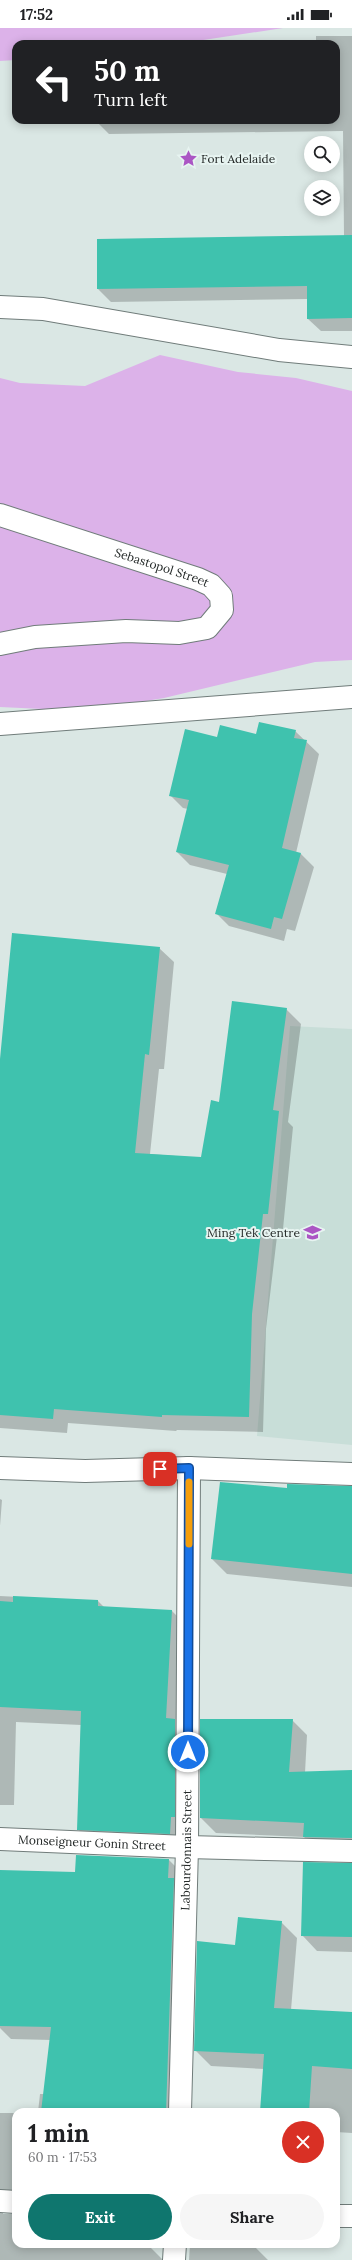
<!DOCTYPE html>
<html lang="en">
<head>
<meta charset="utf-8">
<style>
	:root { --surface:#fff; --page:#f6f6f6; --text:#202124; --muted:#757577; --accent:#0f766e }
	body { margin:0; font-family:Lora,serif; background:var(--page); color:var(--text); height:100vh; display:flex; flex-direction:column; font-size:15px; white-space:nowrap }
	* { box-sizing:border-box; margin:0 }
	p { font-size:13px; color:var(--muted) }
	.icon { flex:none; width:22px; height:22px; fill:none; stroke:currentColor; stroke-width:2; stroke-linecap:round; stroke-linejoin:round }
	.map { position:relative; flex:1; overflow:hidden }
	.sheet { position:absolute; left:12px; top:2080px; width:328px; height:140px; display:flex; flex-direction:column; background:var(--surface); border-radius:12px; box-shadow:0 2px 10px #0003 }
	.sheet>* { flex:none }
	.top-card { position:absolute; left:12px; top:12px; width:328px; height:84px; border-radius:12px; box-shadow:0 2px 10px #0003; background:#202124; color:#fff; overflow:hidden }
	.fabs { position:absolute; left:304px; top:108px; display:grid; gap:8px }
	.fabs a { display:grid; place-items:center; width:36px; height:36px; border-radius:50%; background:var(--surface); box-shadow:0 2px 10px #0003; font-size:20px }
	.pin { position:absolute; display:grid; place-items:center; width:34px; height:34px; color:#fff; margin:-17px; border-radius:8px; box-shadow:0 2px 6px #0006 }
	.me { position:absolute; width:44px; margin:-22px; rotate:0deg; stroke-linejoin:round; filter:drop-shadow(0 0 3px #0008) }
	.turn { display:flex; align-items:center; gap:14px; height:84px; padding:0 16px; font-size:18px }
	.turn .icon { width:52px; height:52px; stroke-width:2.5 }
	.turn b { display:block; font-size:28px; line-height:34px }
	.round { display:grid; place-items:center; flex:none; width:42px; height:42px; border-radius:21px; background:var(--page) }
	.summary { display:flex; align-items:center; justify-content:space-between; height:68px; padding:0 16px }
	h1 { font-size:24px; font-weight:700; line-height:30px }
	.button { display:flex; gap:8px; margin-top:auto; padding:8px 16px }
	.button a { flex:1; height:46px; border-radius:24px; background:var(--accent); color:#fff; font-size:16px; font-weight:700; line-height:46px; text-align:center }
	.button a+a { background:var(--page); color:var(--text) }
	.status { display:flex; justify-content:space-between; align-items:center; height:28px; padding:0 20px; background:var(--surface); direction:ltr }
	.status svg { height:11px; fill:currentColor }
	.map>svg:first-child { display:block }
</style>
</head>
<body>
<div class="status"><b>17:52</b><svg viewBox="0 0 49 12"><path d="M0 12V9h3v3zM5 12V6h3v6zM10 12V3h3v9zM15 12V0h3v12zM26 1h20v11H26zM47 4h2v5h-2z"/></svg></div>
<div class="map">
<svg width="352" height="2232" viewBox="0 0 352 2232">
	<rect width="100%" height="100%" fill="#dae7e4"/>
	<path fill="#c8ded8" d="M290,998L352,1001V1417L257,1408Z"/>
	<path fill="#dcb2e9" d="M0,0H283L177,16H16V32L0,33Z
		M160,327L238,344L296,350L352,363V632L315,634L164,670L85,683L0,679V350L20,355L85,358Z"/>
	<path fill="#0003" d="M316,8H352V303H321L308,291V271L111,274L98,261L344,208L343,103L109,106L96,93L336,92V16H316Z
		M295,703L319,726L296,825L301,826L314,839L295,903L287,901L284,913L229,898L216,885L227,846L190,837L177,824L188,781L183,780L170,767L218,710Z
		M159,920L174,934L164,1041H159L150,1126L202,1130L219,1075L286,981L301,996L288,1094L293,1099L283,1201L278,1200L266,1301L263,1404L177,1402L176,1403L68,1395L67,1405L0,1400V1041Z
		M352,1460V1559L227,1546L212,1531L288,1461Z
		M0,1471L2,1472L0,1498Z
		M0,1568L98,1573L105,1580L172,1583L187,1598L185,1821L93,1817L78,1801L81,1697L16,1694L14,1777H0Z
		M292,1692L307,1707L305,1745L352,1743V1825L319,1824L304,1809L216,1805L201,1790Z
		M169,1832L183,1846L181,2084H38L40,2066H44L51,2012L11,2011L0,2000V1879L76,1845Z
		M352,1837V1924L317,1923L302,1907Z
		M281,1894L297,1910L291,1982L352,1985V2105L336,2104V2084H261L264,2041L211,2038L195,2022L236,1918Z
		M0,2085H16V2175L3,2181V2186H16V2216H147L163,2232H0Z
		M190,2216L255,2219L268,2232H189Z"/>
	<path fill="#3fc2ae" d="M352,207V290L307,291V258L97,261V211Z
		M259,694L296,702L294,710L307,712L282,820L301,825L282,891L274,889L271,901L215,886L229,837L176,824L189,772L169,768L185,701L217,709L220,697L256,706Z
		M12,905L160,919L149,1027L145,1026L135,1125L201,1129L211,1072L219,1074L232,973L287,980L273,1082L279,1083L268,1186H263L252,1286L249,1389L162,1387V1389L54,1381L53,1391L0,1387V1031Z
		M220,1454L287,1460V1456L352,1458V1546L211,1531Z
		M13,1568L98,1572V1578L172,1582L166,1690L175,1691V1789H171L170,1806L77,1802L81,1683L0,1679V1573L13,1574Z
		M200,1691H293L289,1744L352,1742V1810L303,1809L304,1795L200,1790Z
		M76,1827L169,1831L168,1850H174L166,2084H41L51,1999L0,1998V1842L75,1844Z
		M303,1834L352,1835V1909L301,1908Z
		M238,1889L282,1893L274,1980L352,1984V2041L312,2038L309,2084H260L264,2026L194,2023L197,1913L235,1917Z"/>
	<g fill="none" stroke-linecap="round" stroke-linejoin="round">
		<defs>
			<g id="minor">
				<path d="M0,279L43,281L279,322L352,329"/>
				<path id="s1" d="M0,487L198,551L211,557L221,568L222,582L207,600L179,605L126,603L35,609L0,616"/>
				<path d="M0,696L352,669"/>
				<path id="s2" d="M0,1811L187,1819L352,1823"/>
				<path id="s3" d="M180,2084L187,1819L189,1440"/>
				<path d="M0,2173L16,2174"/>
				<path d="M336,2188H352"/>
				<path d="M174,2232L175,2216"/>
			</g>
			<path id="tertiary" d="M0,1440L85,1443L189,1440L352,1446"/>
		</defs>
		<use href="#minor" stroke="#707c7a" stroke-width="24"/>
		<use href="#tertiary" stroke="#707c7a" stroke-width="24"/>
		<use href="#minor" stroke="#fff" stroke-width="22"/>
		<use href="#tertiary" stroke="#fff" stroke-width="22"/>
	</g>
	<g fill="none" stroke-linecap="round" stroke-linejoin="round">
		<defs>
			<path id="route" d="M160,1441L189,1440L188,1724"/>
		</defs>
		<use href="#route" stroke="#114b97" stroke-width="10"/>
		<use href="#route" stroke="#1a73e8" stroke-width="7"/>
		<path stroke="#f59e0b" stroke-width="7" d="M189,1516V1454"/>
	</g>
	<defs>
		<symbol id="sight-bare" viewBox="-9 -9 18 18"><path d="M0-6L1.8-2.2L6-1.7L2.9 1.2L3.7 5.4L0 3.3L-3.7 5.4L-2.9 1.2L-6-1.7L-1.8-2.2Z" fill="#ab56c4" stroke="#e7f4f1" stroke-width="2.5" paint-order="stroke"/></symbol>
		<symbol id="school-bare" viewBox="-9 -9 18 18"><path d="M0-5L7-2L0 1L-7-2ZM-4 1L0 2.5L4 1V4Q0 6-4 4Z" fill="#ab56c4" stroke="#e7f4f1" stroke-width="2.5" paint-order="stroke"/></symbol>
	</defs>
	<g fill-rule="evenodd">
		<use href="#sight-bare" x="176" y="118" width="25" height="25"/>
		<use href="#school-bare" x="300" y="1192" width="25" height="25"/>
	</g>
	<g text-anchor="middle" stroke-width="4" stroke-linejoin="round" paint-order="stroke">
		<g font-size="12" fill="#252a29" stroke="#e7f4f1" text-anchor="start">
			<text x="201" y="135">Fort Adelaide</text>
			<text x="300" y="1209" text-anchor="end">Ming Tek Centre</text>
		</g>
		<g font-size="12" fill="#252a29" stroke="#e7f4f1">
			<text dy="4" stroke="none"><textPath href="#s1" startOffset="170">Sebastopol Street</textPath></text>
			<text dy="4" stroke="none"><textPath href="#s2" startOffset="92">Monseigneur Gonin Street</textPath></text>
			<text dy="4" stroke="none"><textPath href="#s3" startOffset="262">Labourdonnais Street</textPath></text>
		</g>
	</g>
</svg>
<div class="fabs">
<a><svg class="icon" aria-label="search" viewBox="0 0 24 24"><circle cx="10" cy="10" r="6"/><path d="M15 15l6 6"/></svg></a>
<a><svg class="icon" aria-label="layers" viewBox="0 0 24 24"><path d="M12 4l9 5-9 5-9-5zM3 14l9 5 9-5"/></svg></a>
</div>
<div class="pin" style="left:160px;top:1441px;background:#d93025"><svg class="icon" aria-label="arrive" viewBox="0 0 24 24"><path d="M6 21V4h12l-3 4 3 4H6"/></svg></div>
<svg class="me" style="left:188px;top:1724px" viewBox="-20 -20 40 40"><circle r="17" fill="#1a73e8" stroke="#fff" stroke-width="3"/><path d="M0-11L8 9 0 5-8 9z" fill="#fff"/></svg>
<div class="top-card">
<div class="turn"><svg class="icon" aria-label="left" viewBox="0 0 24 24"><path d="M17 20v-9H6M10 6l-5 5 5 5"/></svg><div><b>50 m</b>Turn left</div></div>
</div>
<section class="sheet">
<div class="summary"><div><h1>1 min</h1><p>60 m · 17:53</p></div><a class="round" style="background:#d93025;color:#fff"><svg class="icon" aria-label="close" viewBox="0 0 24 24"><path d="M6 6l12 12M18 6L6 18"/></svg></a></div>
<div class="button"><a>Exit</a><a>Share</a></div>
</section>
</div>
</body>
</html>
